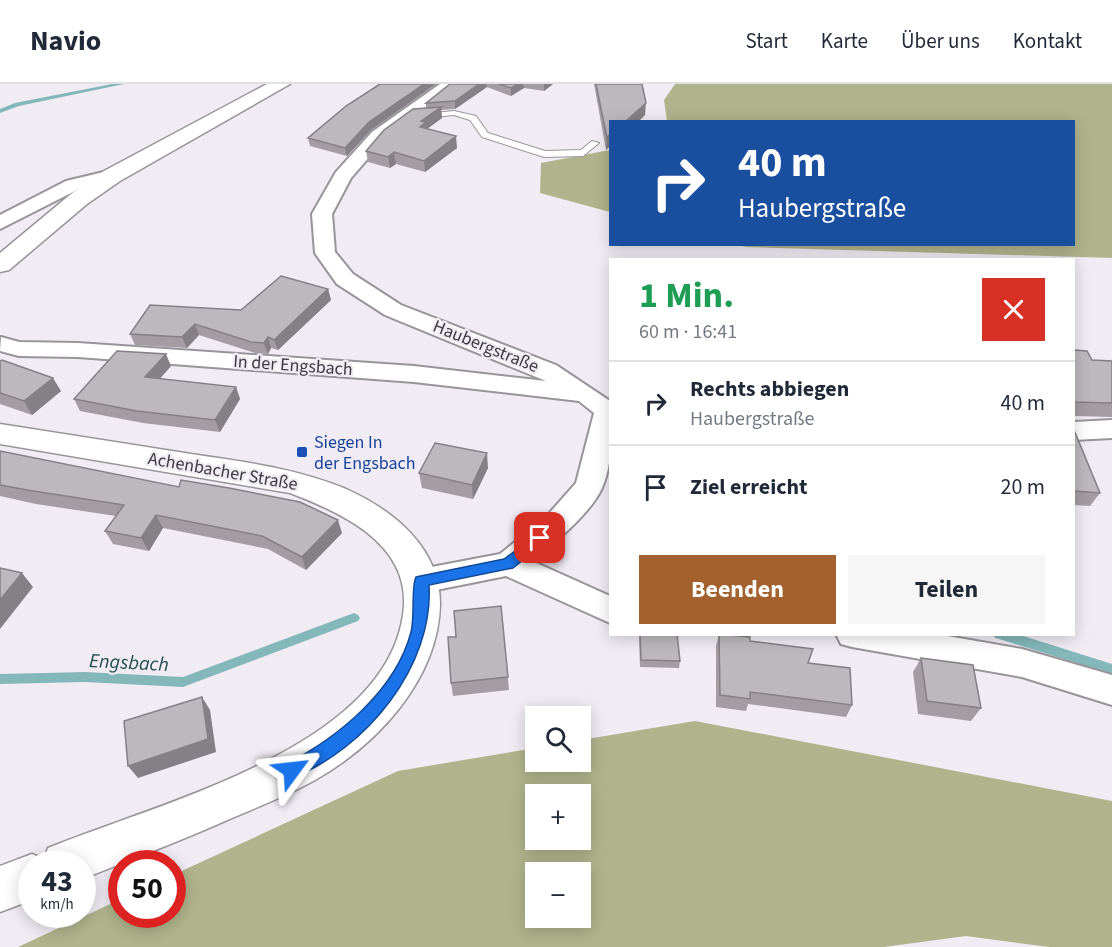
<!DOCTYPE html>
<html lang="de">
<head>
<meta charset="utf-8">
<style>
	:root { --surface:#fff; --page:#f6f6f7; --text:#1f2937; --muted:#747a83; --line:#e0e1e3; --accent:#a3622d }
	body { margin:0; font-family:"Source Sans 3",sans-serif; background:var(--page); color:var(--text); height:100vh; display:flex; flex-direction:column; font-size:22px; white-space:nowrap }
	* { box-sizing:border-box; margin:0 }
	p { font-size:20px; color:var(--muted) }
	.icon { flex:none; width:33px; height:33px; fill:none; stroke:currentColor; stroke-width:2; stroke-linecap:round; stroke-linejoin:round }
	.map { position:relative; flex:1; overflow:hidden }
	.side { position:absolute; left:609px; top:174px; width:466px; height:378px; display:flex; flex-direction:column; background:var(--surface); border-radius:0px; box-shadow:0 3px 15px #0003 }
	.side>* { flex:none }
	.banner { position:absolute; left:609px; top:36px; width:466px; height:126px; border-radius:0px; box-shadow:0 3px 15px #0003; background:#1a4fa0; color:#fff; overflow:hidden }
	.tools { position:absolute; left:525px; top:622px; display:grid; gap:12px }
	.tools a { display:grid; place-items:center; width:66px; height:66px; border-radius:0px; background:var(--surface); box-shadow:0 3px 15px #0003; font-size:30px }
	.speed { position:absolute; left:18px; top:766px; display:flex; gap:12px; font-size:30px; font-weight:700; text-align:center }
	.speed>* { display:grid; place-content:center; width:78px; height:78px; border-radius:50%; background:var(--surface); box-shadow:0 3px 15px #0003; line-height:1 }
	.speed small { font-size:15px; font-weight:400 }
	.speed .limit { border:9px solid #d22; background:#fff; color:#111 }
	.pin { position:absolute; display:grid; place-items:center; width:51px; height:51px; color:#fff; margin:-26px; border-radius:12px; box-shadow:0 3px 9px #0006 }
	.me { position:absolute; width:66px; margin:-33px; rotate:60deg; stroke-linejoin:round; filter:drop-shadow(0 0 4px #0008) }
	.turn { display:flex; align-items:center; gap:21px; height:126px; padding:0 30px; font-size:27px }
	.turn .icon { width:78px; height:78px; stroke-width:2.5 }
	.turn b { display:block; font-size:42px; line-height:51px }
	.round { display:grid; place-items:center; flex:none; width:63px; height:63px; border-radius:0px; background:var(--page) }
	.head { display:flex; align-items:center; justify-content:space-between; height:102px; padding:0 30px }
	h1 { font-size:36px; font-weight:700; line-height:45px; color:#1e9e55 }
	.button { display:flex; gap:12px; margin-top:auto; padding:12px 30px }
	.button a { flex:1; height:69px; border-radius:0px; background:var(--accent); color:#fff; font-size:24px; font-weight:700; line-height:69px; text-align:center }
	.button a+a { background:var(--page); color:var(--text) }
	ul { padding:0; list-style:none }
	li { display:flex; align-items:center; gap:18px; height:84px; padding:0 30px; border-top:2px solid var(--line) }
	li div { flex:1 }
	li b { display:block; font-size:22px }
	li em { font-style:normal }
	header { display:flex; align-items:center; gap:36px; box-sizing:border-box; height:84px; padding:0 30px; background:var(--surface); border-bottom:2px solid var(--line) }
	header strong { font-size:28px }
	nav { display:flex; gap:33px; margin-inline-start:auto; font-size:21px }
	.map>svg:first-child { display:block }
</style>
</head>
<body>
<header>
<strong>Navio</strong>
<nav><a>Start</a><a>Karte</a><a>Über uns</a><a>Kontakt</a></nav>
</header>
<div class="map">
<svg width="1112" height="863" viewBox="0 0 1112 863">
	<rect width="100%" height="100%" fill="#f1ebf3"/>
	<path fill="#b0b48c" fill-rule="evenodd" d="M675,0H1112V174L747,163L736,161L1074,160V38L667,37L664,16Z
		M610,66V128L540,109L541,79Z
		M695,637L1112,717V863H1049L966,852L884,863H18L121,815L122,831H172L173,791L398,687L535,664L536,678H580L581,656ZM536,711H580V756H536ZM536,789H580V834H536Z"/>
	<g fill="none" stroke-linecap="round" stroke-linejoin="round">
		<path fill="#83b7ba" fill-rule="evenodd" d="M112,0H124L19,22L0,29V25L15,19Z
			M354,529L358,531L360,534L358,537L183,603L85,598L0,600V590L85,588L183,593Z
			M993,550H1017L1112,580V590L999,555L995,554Z"/>
		<defs>
			<path id="service" d="M454,27L476,32L488,49L545,67L581,66L592,57L599,59L583,72L544,73L482,53L470,36L454,31L424,34L420,32L424,30Z"/>
			<path id="minor" d="M440,0H459L384,56L351,94L332,130L335,168L353,190L401,221L556,281L610,317C610,345 614,377 602,404C591,429 553,460 532,477L610,512V539L506,492L421,509L410,506L406,497L410,488L421,485L500,470L546,433L576,399L594,329L579,317L414,298L78,273L19,272L0,267L1,253L19,258L78,259L414,282L546,297L385,231L337,200L315,169L312,130L336,88L372,48Z
				M112,86L121,92L119,96L79,105L0,145V131L66,97Z
				M1112,336V354L1074,356V338Z
				M836,550H936L1022,565L1112,591V621L1022,593L852,563L841,560Z"/>
			<path id="secondary" d="M267,0H290L120,97L87,120L9,186L0,188V169L71,110L104,87Z
				M0,340C64,350 128,360 191,370C244,378 296,384 346,405C393,426 441,464 440,521C438,596 377,661 315,696C287,712 255,724 225,737C178,758 130,776 82,795V780H32V816L0,828V782L32,770L44,775L48,764C156,719 395,663 404,521C407,458 340,428 290,409L0,360Z"/>
		</defs>
		<use href="#service" stroke="#99949b" stroke-width="2"/>
		<use href="#minor" stroke="#99949b" stroke-width="4"/>
		<use href="#secondary" stroke="#99949b" stroke-width="3"/>
		<use href="#service" fill="#fff" fill-rule="evenodd"/>
		<use href="#minor" fill="#fff" fill-rule="evenodd"/>
		<use href="#secondary" fill="#fff" fill-rule="evenodd"/>
	</g>
	<path fill="#a39da3" d="M380,0H436L371,46L347,72L310,62L308,54Z
		M450,0H553L544,7L524,4L511,12L487,3L455,25L441,26L442,34L427,45L457,64L425,88L396,80L390,84L368,78L366,67L426,24V19Z
		M594,0H642L645,31L610,38V62L606,66Z
		M328,205L331,216L278,266L271,264L268,270L255,269L199,251L187,264L135,261L130,250L241,226Z
		M1074,266L1092,276L1112,277V333L1074,332Z
		M0,277L61,307L32,331L0,320Z
		M171,282L160,295L236,303L240,315L220,348L143,339L80,327L74,315Z
		M1074,346L1100,409L1090,422L1074,421Z
		M0,367L342,449L306,486L268,465L163,444L149,467L113,460L105,447L116,432L36,420L0,412Z
		M488,384L473,415L422,404L419,389Z
		M501,522L509,606L453,612L451,599L456,553Z
		M639,550H677L680,577L679,584L640,583Z
		M719,550L750,557L808,579L852,621L846,633L748,620L746,627L716,623V562Z
		M921,574L981,624L971,637L918,630L913,588Z"/>
	<path fill="#848085" d="M424,0H436L371,46L347,72L345,64L369,38Z
		M479,0H486L487,3L455,25V17Z
		M518,0H523L524,4L511,12V4Z
		M544,0H553L544,7Z
		M646,19L645,31L638,38H625Z
		M441,23L442,34L427,45L421,54V37Z
		M610,50V62L606,66L607,54Z
		M456,52L457,64L425,88L424,77Z
		M394,68L396,80L390,84L388,73Z
		M328,205L331,216L278,266L274,256Z
		M195,240L199,251L187,264L182,253Z
		M268,253L271,264L268,270L264,259Z
		M166,270L171,282L150,305L145,293Z
		M53,294L61,307L32,331L24,317Z
		M236,303L240,315L220,348L215,336Z
		M487,369L488,384L473,415L472,401Z
		M156,431L163,444L149,467L141,454Z
		M338,436L342,449L306,486L302,473Z
		M22,489L33,503L0,545V516Z
		M202,613L210,626L216,668L138,694L128,682Z"/>
	<path fill="#bdb7be" stroke="#848085" stroke-width="1.5" d="M380,0H424L369,38L345,64L308,54L346,22Z
		M450,0H479L455,17L426,19Z
		M499,0H518L511,4Z
		M596,0H642L646,19L625,38H610V50L607,54Z
		M441,23L421,37L426,38L420,43L456,52L424,77L394,68L388,73L366,67L384,46L413,25Z
		M281,192L328,205L274,256L268,253L264,259L251,258L195,240L182,253L130,250L150,221L241,226Z
		M1074,266L1087,267L1092,276L1112,277V319L1074,318Z
		M117,267L166,270L145,293L236,303L215,336L137,327L74,315Z
		M2,276L53,294L24,317L0,309V277Z
		M1074,346L1100,409L1074,407Z
		M435,359L487,369L472,401L419,389Z
		M0,367L179,403L181,396L229,404L300,418L338,436L302,473L262,452L156,431L141,454L105,447L124,421L27,406L0,401Z
		M0,484L22,489L0,516Z
		M501,522L508,593L451,599L448,553H456L454,527Z
		M640,550H677L680,577L641,576Z
		M719,550L750,553V557L813,565L808,579L850,584L852,621L750,608V615L720,611Z
		M921,574L973,581L981,624L927,617Z
		M202,613L208,655L128,682L124,637Z"/>
	<path fill="#1a73e8" stroke="#114b97" stroke-width="1.5" d="M540,449L547,454L545,458L513,484L429,501C434,582 366,665 292,694L286,691L284,686L286,680C338,654 396,606 411,548C415,533 411,502 416,493L504,475Z"/>
	<rect fill="#1a4fb4" stroke="#f1ebf3" stroke-width="2" x="296" y="362" width="12" height="12" rx="3"/>
	<g text-anchor="middle" stroke-width="4.5" stroke-linejoin="round" paint-order="stroke">
		<g font-size="18" fill="#3d3b3e" stroke="#f1ebf3">
			<text transform="translate(486 262) rotate(22)" y="6">Haubergstraße</text>
			<text transform="translate(293 281) rotate(4)" y="6">In der Engsbach</text>
			<text transform="translate(223 387) rotate(10)" y="6">Achenbacher Straße</text>
		</g>
		<g font-size="18" fill="#164399" stroke="#f1ebf3" text-anchor="start">
			<text x="314" y="364">Siegen In<tspan x="314" dy="21">der Engsbach</tspan></text>
		</g>
		<g font-size="20" font-style="italic" fill="#1f4e51" stroke="#f1ebf3">
			<text transform="translate(129 578) rotate(3)" y="7">Engsbach</text>
		</g>
	</g>
</svg>
<div class="tools">
<a><svg class="icon" aria-label="search" viewBox="0 0 24 24"><circle cx="10" cy="10" r="6"/><path d="M15 15l6 6"/></svg></a>
<a>+</a>
<a>−</a>
</div>
<div class="speed"><div>43<small>km/h</small></div><div class="limit">50</div></div>
<div class="pin" style="left:540px;top:454px;background:#d93025"><svg class="icon" aria-label="arrive" viewBox="0 0 24 24"><path d="M6 21V4h12l-3 4 3 4H6"/></svg></div>
<svg class="me" style="left:292px;top:686px" viewBox="-20 -20 40 40"><path d="M0-17L14 15 0 8-14 15z" fill="#1a73e8" stroke="#fff" stroke-width="4"/></svg>
<div class="banner">
<div class="turn"><svg class="icon" aria-label="right" viewBox="0 0 24 24"><path d="M7 20v-9h11M14 6l5 5-5 5"/></svg><div><b>40 m</b>Haubergstraße</div></div>
</div>
<section class="side">
<div class="head"><div><h1>1 Min.</h1><p>60 m · 16:41</p></div><a class="round" style="background:#d93025;color:#fff"><svg class="icon" aria-label="close" viewBox="0 0 24 24"><path d="M6 6l12 12M18 6L6 18"/></svg></a></div>
<ul>
<li><svg class="icon" aria-label="right" viewBox="0 0 24 24"><path d="M7 20v-9h11M14 6l5 5-5 5"/></svg><div><b>Rechts abbiegen</b><p>Haubergstraße</p></div><em>40 m</em></li>
<li><svg class="icon" aria-label="arrive" viewBox="0 0 24 24"><path d="M6 21V4h12l-3 4 3 4H6"/></svg><div><b>Ziel erreicht</b></div><em>20 m</em></li>
</ul>
<div class="button"><a>Beenden</a><a>Teilen</a></div>
</section>
</div>
</body>
</html>
